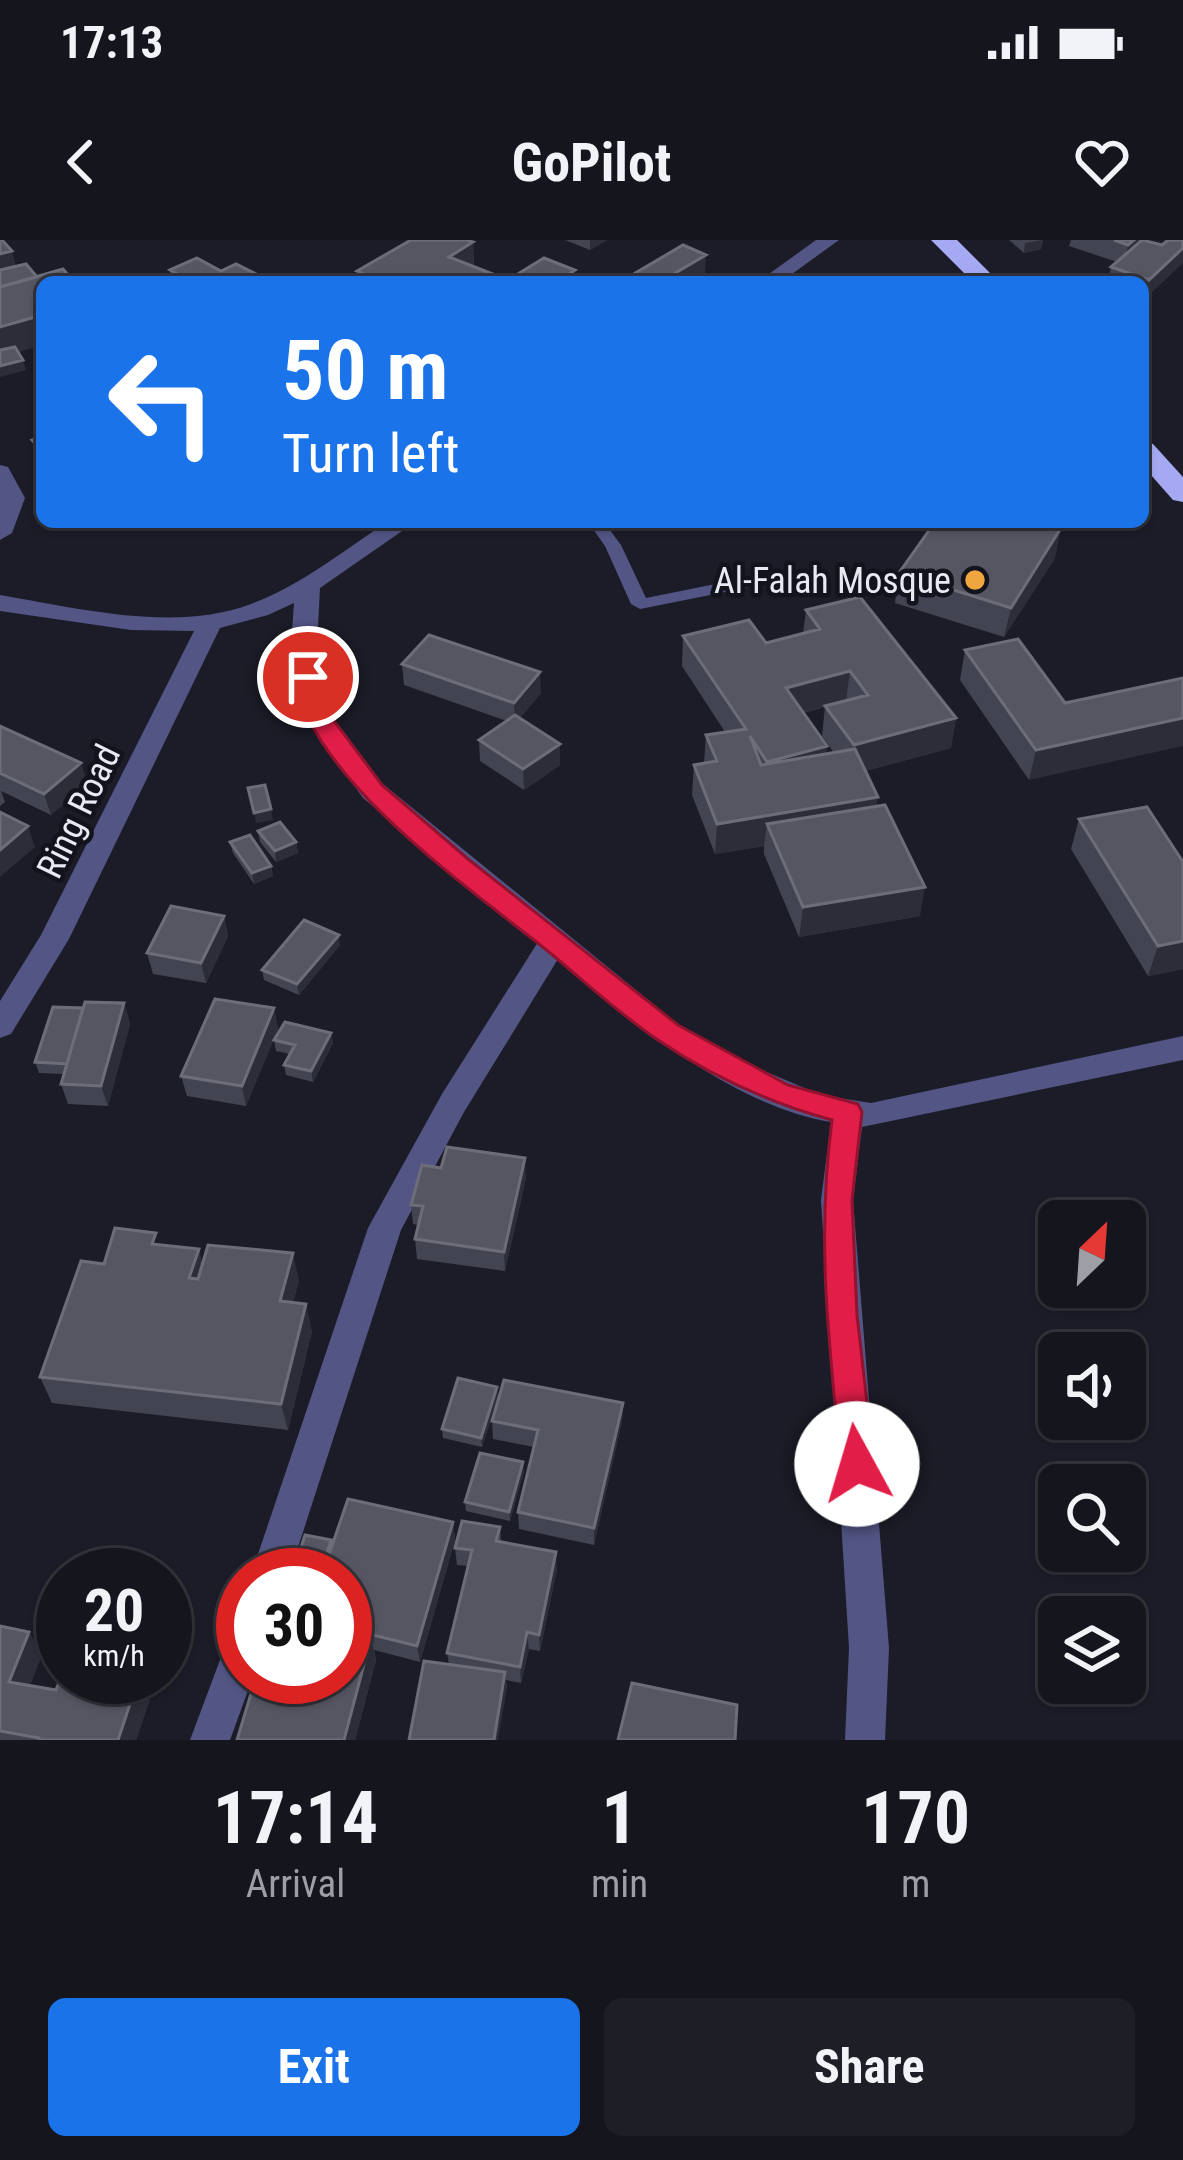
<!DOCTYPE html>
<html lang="en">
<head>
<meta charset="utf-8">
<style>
	:root { --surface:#14151d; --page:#1d1e26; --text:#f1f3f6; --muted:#9d9fa4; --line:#33343b; --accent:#1a73e8 }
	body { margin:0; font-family:"Roboto Condensed",sans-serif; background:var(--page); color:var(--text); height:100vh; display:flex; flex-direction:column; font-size:45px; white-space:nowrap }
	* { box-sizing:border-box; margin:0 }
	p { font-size:39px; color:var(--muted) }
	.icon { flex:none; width:66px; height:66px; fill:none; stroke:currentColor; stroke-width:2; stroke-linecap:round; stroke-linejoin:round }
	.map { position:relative; height:1500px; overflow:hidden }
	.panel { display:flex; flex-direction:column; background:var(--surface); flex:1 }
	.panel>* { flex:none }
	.top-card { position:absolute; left:36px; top:36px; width:1113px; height:252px; border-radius:18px; box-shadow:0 3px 9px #0004,0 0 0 3px var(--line); background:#1a73e8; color:#fff; overflow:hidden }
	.needle { width:78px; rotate:25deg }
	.tools { position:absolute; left:1038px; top:960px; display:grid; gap:24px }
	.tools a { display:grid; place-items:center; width:108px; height:108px; border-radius:18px; background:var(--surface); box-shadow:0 3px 9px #0004,0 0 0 3px var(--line); font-size:60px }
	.speed { position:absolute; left:36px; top:1308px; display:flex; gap:24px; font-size:60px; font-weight:700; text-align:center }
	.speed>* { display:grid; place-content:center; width:156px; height:156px; border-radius:50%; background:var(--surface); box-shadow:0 3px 9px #0004,0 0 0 3px var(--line); line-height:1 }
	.speed small { font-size:30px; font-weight:400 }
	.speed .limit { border:18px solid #d22; background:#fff; color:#111 }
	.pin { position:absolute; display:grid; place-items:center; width:102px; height:102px; color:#fff; margin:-51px; border:6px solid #fff; border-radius:50%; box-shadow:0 3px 12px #0007 }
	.me { position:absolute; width:132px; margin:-66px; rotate:354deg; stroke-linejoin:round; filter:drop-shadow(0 0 9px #0008) }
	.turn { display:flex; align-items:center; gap:42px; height:252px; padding:0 48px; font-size:54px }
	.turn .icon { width:156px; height:156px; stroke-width:2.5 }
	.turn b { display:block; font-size:84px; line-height:102px }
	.eta { display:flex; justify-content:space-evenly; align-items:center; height:204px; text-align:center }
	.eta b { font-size:72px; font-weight:700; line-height:84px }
	.cta { display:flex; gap:24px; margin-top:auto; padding:24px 48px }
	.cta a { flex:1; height:138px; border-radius:18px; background:var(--accent); color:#fff; font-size:48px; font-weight:700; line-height:138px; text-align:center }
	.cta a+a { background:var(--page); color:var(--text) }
	.status { display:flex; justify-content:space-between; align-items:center; height:84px; padding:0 60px; background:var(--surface); direction:ltr }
	.status svg { height:33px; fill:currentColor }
	header { display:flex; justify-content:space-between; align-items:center; height:156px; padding:0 48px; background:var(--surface); font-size:54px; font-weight:700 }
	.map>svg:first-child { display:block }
</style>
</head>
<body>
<div class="status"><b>17:13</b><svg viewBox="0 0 49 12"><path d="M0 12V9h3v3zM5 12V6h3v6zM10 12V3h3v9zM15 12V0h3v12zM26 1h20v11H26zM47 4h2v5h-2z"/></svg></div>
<header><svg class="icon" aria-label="back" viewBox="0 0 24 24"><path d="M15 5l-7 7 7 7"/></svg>GoPilot<svg class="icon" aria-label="heart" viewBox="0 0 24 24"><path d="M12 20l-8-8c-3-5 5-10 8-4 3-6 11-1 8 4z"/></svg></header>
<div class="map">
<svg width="1183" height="1500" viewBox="0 0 1183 1500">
	<rect width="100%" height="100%" fill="#1b1c27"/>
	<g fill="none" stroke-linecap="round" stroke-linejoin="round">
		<path fill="#535585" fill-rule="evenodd" d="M588,282H604L621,305L646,358L790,329L798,334L790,339L640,369L631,364L605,306Z"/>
		<path fill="#535585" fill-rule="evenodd" d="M816,0H839L781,42H758Z
			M0,225L8,227L25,258L12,293L0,300Z
			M387,282H415L320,348L317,406L324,466L383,544L679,785L748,824L821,855L871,863L1183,796V820L862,887L853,960L889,1408L885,1500H845L849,1408L821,960L831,882C730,865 634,782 558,719L464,872L401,990L289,1335H251L368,988L442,854L538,702L363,558L302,473L291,406L294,363L268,375L220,388L69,699L11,794L0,798V761L41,695L194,391L131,390L0,371V355C78,368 174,393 251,364C300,346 343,311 387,282Z
			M243,1391V1437H253L230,1500H190L229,1396Z"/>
		<path fill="#a5a9f1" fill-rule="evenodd" d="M931,0H957L999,42H973Z
			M1143,202L1153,204L1183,237V262L1173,260L1143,226Z"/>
	</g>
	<path fill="#434451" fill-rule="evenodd" d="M565,0H607L590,10Z
		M1009,0H1043L1041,9L1024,13Z
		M1071,0H1146L1162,5L1145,59L1143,42H1108L1111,27L1117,22L1069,6Z
		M473,2L474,27L508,40L575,42H358L357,31Z
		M170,30L259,42H172Z
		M42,197V226L38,220L32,200Z
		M1055,318L1004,397L895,363L899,333Z
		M806,370L956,478L951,508L865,531L876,566L920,676L799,697L764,614V606L715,614L692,555L694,525L704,523L706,495L725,492L682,426L683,396L766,403L803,394ZM825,467L822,496L834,513L826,514L827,506L803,473Z
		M965,410L1065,463L1029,540L960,440Z
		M402,424L541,453L520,478L560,525L524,550L480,521L479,500L507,481L404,445Z
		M0,486L81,523L87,544L51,575L1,551L5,562L0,566Z
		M1079,579L1183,729L1148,736L1071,609Z
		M258,591L296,602L298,613L276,622L260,602Z
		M230,602L271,626L273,636L254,644L233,613Z
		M224,676L228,696L206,743L153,734L147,713Z
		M340,705L299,755L264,740L262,730Z
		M124,763L130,784L108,866L68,864L61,844L64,834L39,833L35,822L83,768Z
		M274,768L278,789L246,866L187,856L181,836Z
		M331,793L333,803L313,842L286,835L284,825L290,814L276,811L274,800Z
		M526,938L505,1031L417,1019L415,999L418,985L413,984L411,965Z
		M160,1005L202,1022L299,1041L293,1062L312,1091L288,1190L52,1163L40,1137L104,1024Z
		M498,1157L482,1207L443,1198L442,1189Z
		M623,1163L622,1181L594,1305L519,1289L518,1272L534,1207L493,1199L492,1181Z
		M524,1231L510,1281L466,1271L465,1262Z
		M453,1282L455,1300L420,1422L374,1410L376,1420L355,1500H237L345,1437V1335H292L331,1300L332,1306Z
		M500,1287L501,1301L557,1329L540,1411L529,1409L521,1443L506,1440L507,1448L449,1424L447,1413L468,1326L457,1325L455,1308Z
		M0,1386L29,1392L42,1414L30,1445L56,1450L156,1441L136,1500H0Z"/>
	<path fill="#2c2d39" d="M590,0H607L590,10Z
		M1043,0L1041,9L1024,13L1025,3Z
		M1134,0H1146L1124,25L1128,5Z
		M473,2L474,30L449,17Z
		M1183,8V23L1145,59L1149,40Z
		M12,11L17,30L0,35V14Z
		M706,15L705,34L692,42H660Z
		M575,30V42L563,38Z
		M42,75V105L0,118V87Z
		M23,120L26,130L0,137V126Z
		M679,282H712L678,288Z
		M1061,288L1055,318L1004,397L1011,368Z
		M850,431L846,461L783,478L786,448Z
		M540,432L541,453L515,484L514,463Z
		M956,478L951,508L850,535L854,505Z
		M1183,478V506L1029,540L1036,510Z
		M560,504V525L524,550L523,529Z
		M827,506L823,536L764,552L767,522Z
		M81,523L87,544L51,575L44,554Z
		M878,557L873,587L767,584L764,606L715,614L717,584Z
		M271,569L273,580L256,583L254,573Z
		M28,586L35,607L0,637V610Z
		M296,602L298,613L276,622L275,611Z
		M271,626L273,636L254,644L252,633Z
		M925,647L920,676L799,697L803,667Z
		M224,676L228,696L206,743L201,723Z
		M339,695L340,705L299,755L297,744Z
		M1183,701V729L1148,736L1158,706Z
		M124,763L130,784L108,866L101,846Z
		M274,768L278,789L246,866L242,846Z
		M331,793L333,803L313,842L311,831Z
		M525,918L526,938L505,1031L504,1012Z
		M199,1009L206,1037L197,1065L189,1038Z
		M293,1013L299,1041L286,1088L280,1061Z
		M306,1064L312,1091L288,1190L281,1164Z
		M497,1147L498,1157L482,1207L481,1198Z
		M623,1163L622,1181L594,1305V1288Z
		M523,1222L524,1231L510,1281L509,1272Z
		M453,1282L455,1300L420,1422L417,1406Z
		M556,1312L557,1329L540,1411L539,1395Z
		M29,1392L42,1414L23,1464L9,1442Z
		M527,1392L529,1409L521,1443L520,1427Z
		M371,1398L376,1420L355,1500H344Z
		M505,1432L507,1448L498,1500H494Z
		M139,1437H154L156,1441L136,1500H118Z"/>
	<path fill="#555662" stroke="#6c6d79" stroke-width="3" d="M0,0H2L12,11L0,14Z
		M411,0H467L473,2L449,17L508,40L544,18L575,30L563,38L574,42H383L357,31Z
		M1114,0H1134L1128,5Z
		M1142,0L1162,5L1168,0H1183V8L1149,40L1111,27Z
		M683,5L706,15L660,42H620Z
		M197,18L221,31L236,24L258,35L244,42H192L170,30Z
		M26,24L37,37L0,47V30Z
		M63,29L74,42H42V75L0,87V47Z
		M15,107L23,120L0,126V110Z
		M42,197V212L32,200Z
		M935,282H1040L1061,288L1011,368L899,333Z
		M860,357L956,478L854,505L825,466L868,455L850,431L786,448L827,506L767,522L750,496L761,525L855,509L878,557L717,584L694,525L717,521L706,495L746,489L683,396L749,380L766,403L820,389L806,370Z
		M429,395L540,432L514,463L402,424Z
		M1018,399L1065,463L1183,438V478L1036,510L965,410Z
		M515,475L560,504L523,529L479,500Z
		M0,486L81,523L44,554L0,533Z
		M265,545L271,569L254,573L248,548Z
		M885,565L925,647L803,667L767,584Z
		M1147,567L1183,622V701L1158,706L1079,579Z
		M0,572L28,586L0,610Z
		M280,582L296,602L275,611L258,591Z
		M250,595L271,626L252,633L230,602Z
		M171,666L224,676L201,723L147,713Z
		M304,680L339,695L297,744L262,730Z
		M215,759L274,768L242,846L181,836Z
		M85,762L124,763L101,846L61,844Z
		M53,767L83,768L67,824L35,822Z
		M285,782L331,793L311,831L284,825L295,805L274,800Z
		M447,907L525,918L504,1012L415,999L423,966L411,965L422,925L441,928Z
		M115,988L156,993L152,1004L199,1009L189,1038L198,1039L208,1005L293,1013L280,1061L306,1064L281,1164L40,1137L81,1021L104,1024Z
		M458,1138L497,1147L481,1198L442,1189Z
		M504,1140L623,1163L594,1288L518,1272L538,1190L492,1181Z
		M480,1213L523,1222L509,1272L465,1262Z
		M348,1259L453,1282L417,1406L345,1388V1335H322Z
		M462,1281L500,1287L496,1301L556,1312L539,1395L527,1392L520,1427L447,1413L472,1310L455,1308Z
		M305,1295L331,1300L320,1335H292Z
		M0,1386L29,1392L9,1442L56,1450L63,1432V1437H139L118,1500H39V1498L0,1491Z
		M345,1393L371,1398L344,1500H237L256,1437H345Z
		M424,1421L505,1432L494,1500H409Z
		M632,1443L737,1465L735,1500H618Z"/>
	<path fill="#e11d48" stroke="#92132f" stroke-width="3" d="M308,429L319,437L323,466L382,545L468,619L678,785L788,845L858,864L862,872L852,960L857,1075L874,1224L869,1235L857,1239L846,1235L841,1224C829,1104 816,1000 832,880C770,863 711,836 658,800C618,773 581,738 544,708C469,648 306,534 296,437Z"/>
	<circle fill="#f0a63f" stroke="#12131d" stroke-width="4.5" cx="975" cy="340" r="12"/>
	<g text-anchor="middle" stroke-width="9" stroke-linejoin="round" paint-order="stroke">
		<g font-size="36" fill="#e8e9f1" stroke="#12131d" text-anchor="end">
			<text x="951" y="353">Al-Falah Mosque</text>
		</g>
		<g font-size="36" fill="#e8e9f1" stroke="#12131d">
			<text transform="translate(78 571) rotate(-64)" y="13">Ring Road</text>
		</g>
	</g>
</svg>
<div class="tools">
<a><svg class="needle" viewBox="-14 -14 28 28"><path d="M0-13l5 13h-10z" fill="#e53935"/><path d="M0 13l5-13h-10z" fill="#9d9fa4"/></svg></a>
<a><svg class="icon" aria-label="sound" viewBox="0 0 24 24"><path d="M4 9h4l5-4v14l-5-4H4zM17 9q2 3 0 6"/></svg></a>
<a><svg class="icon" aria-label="search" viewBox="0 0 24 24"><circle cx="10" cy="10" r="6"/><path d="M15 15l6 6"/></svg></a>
<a><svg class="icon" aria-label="layers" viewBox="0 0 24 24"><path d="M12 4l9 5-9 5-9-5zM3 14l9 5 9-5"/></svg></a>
</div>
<div class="speed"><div>20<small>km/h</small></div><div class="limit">30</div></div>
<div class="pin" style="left:308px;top:437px;background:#d93025"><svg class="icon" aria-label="arrive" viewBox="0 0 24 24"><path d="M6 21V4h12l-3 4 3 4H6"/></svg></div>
<svg class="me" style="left:857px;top:1224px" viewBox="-20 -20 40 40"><circle r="19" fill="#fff"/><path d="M0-13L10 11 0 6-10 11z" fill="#e11d48"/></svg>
<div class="top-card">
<div class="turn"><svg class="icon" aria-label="left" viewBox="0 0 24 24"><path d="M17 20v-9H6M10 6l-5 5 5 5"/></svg><div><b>50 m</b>Turn left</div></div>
</div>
</div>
<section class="panel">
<div class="eta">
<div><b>17:14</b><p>Arrival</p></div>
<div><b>1</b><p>min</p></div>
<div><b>170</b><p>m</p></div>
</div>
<div class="cta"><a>Exit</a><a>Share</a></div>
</section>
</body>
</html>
